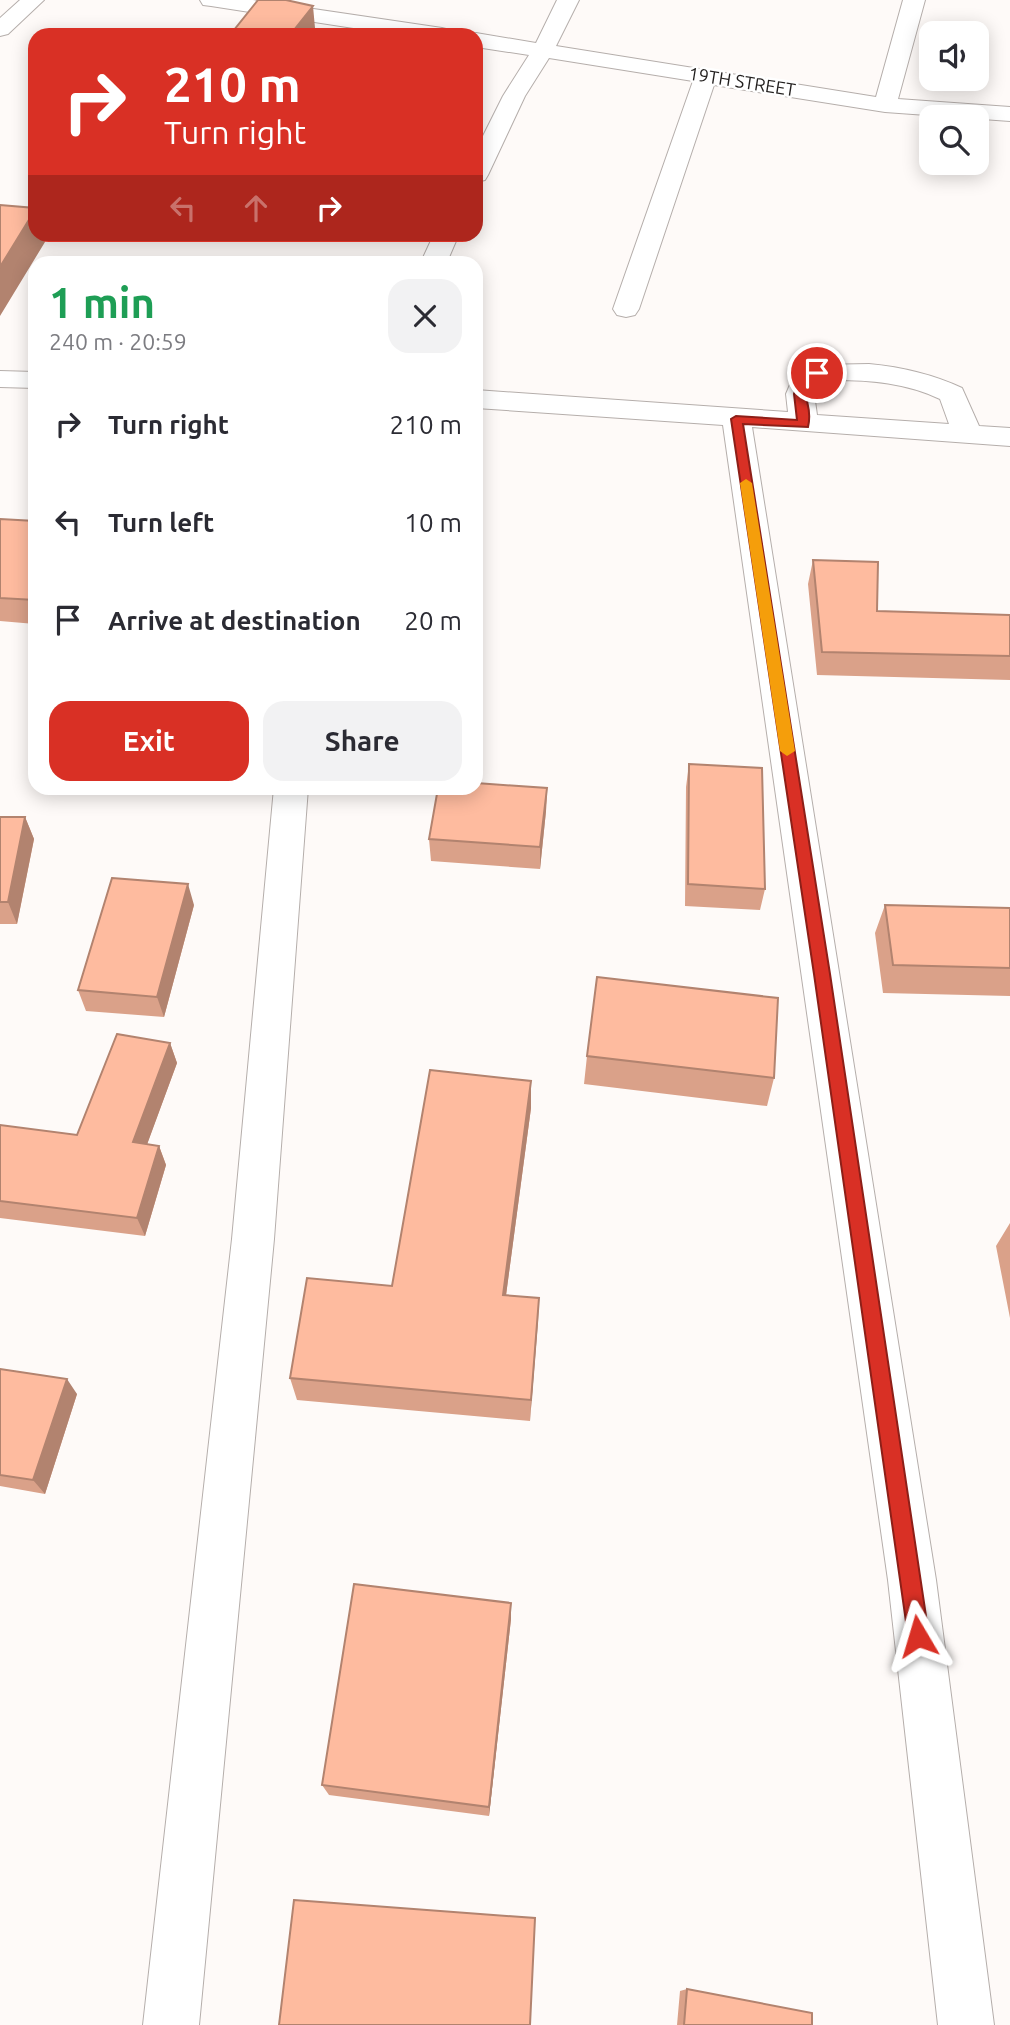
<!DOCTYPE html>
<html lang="en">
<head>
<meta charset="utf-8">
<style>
	:root { --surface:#fff; --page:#f2f2f3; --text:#2b2b33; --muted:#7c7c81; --accent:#d93025 }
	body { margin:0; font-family:Ubuntu,sans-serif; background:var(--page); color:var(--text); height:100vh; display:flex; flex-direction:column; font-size:26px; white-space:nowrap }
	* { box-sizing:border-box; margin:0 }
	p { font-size:23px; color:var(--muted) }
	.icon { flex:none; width:38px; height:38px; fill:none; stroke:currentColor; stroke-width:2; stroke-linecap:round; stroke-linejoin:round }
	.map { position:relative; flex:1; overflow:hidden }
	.panel { position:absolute; left:28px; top:256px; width:455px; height:539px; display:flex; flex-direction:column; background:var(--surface); border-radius:21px; box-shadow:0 4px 18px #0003 }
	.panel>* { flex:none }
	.guide { position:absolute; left:28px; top:28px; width:455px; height:214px; border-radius:21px; box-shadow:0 4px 18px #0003; background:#d93025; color:#fff; overflow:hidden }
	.buttons { position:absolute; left:919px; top:21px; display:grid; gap:14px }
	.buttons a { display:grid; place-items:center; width:70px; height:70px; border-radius:14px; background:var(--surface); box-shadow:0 4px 18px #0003; font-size:35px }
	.pin { position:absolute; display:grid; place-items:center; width:60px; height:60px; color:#fff; margin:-30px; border:4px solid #fff; border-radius:50%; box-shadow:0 2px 7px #0007 }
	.me { position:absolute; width:77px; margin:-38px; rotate:353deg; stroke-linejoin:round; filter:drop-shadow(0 0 5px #0008) }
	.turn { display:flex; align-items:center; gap:24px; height:147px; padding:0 21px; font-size:32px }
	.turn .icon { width:91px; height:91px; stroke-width:2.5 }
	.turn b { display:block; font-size:49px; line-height:60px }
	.lanes { display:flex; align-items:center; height:66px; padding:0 21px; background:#0003; justify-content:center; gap:35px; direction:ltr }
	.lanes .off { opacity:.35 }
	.round { display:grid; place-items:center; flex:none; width:74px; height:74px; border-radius:21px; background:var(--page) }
	.headline { display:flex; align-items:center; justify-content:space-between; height:119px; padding:0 21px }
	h1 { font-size:42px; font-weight:700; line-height:52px; color:#1e9e55 }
	.action { display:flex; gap:14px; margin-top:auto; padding:14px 21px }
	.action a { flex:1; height:80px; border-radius:21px; background:var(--accent); color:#fff; font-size:28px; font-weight:700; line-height:80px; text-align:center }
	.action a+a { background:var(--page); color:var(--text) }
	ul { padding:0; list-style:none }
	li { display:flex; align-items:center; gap:21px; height:98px; padding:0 21px }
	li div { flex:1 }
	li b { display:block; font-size:26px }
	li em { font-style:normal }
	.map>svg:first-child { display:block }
</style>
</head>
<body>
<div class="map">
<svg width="1010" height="2025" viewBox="0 0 1010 2025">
	<rect width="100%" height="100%" fill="#fefaf8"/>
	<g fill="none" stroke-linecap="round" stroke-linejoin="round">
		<defs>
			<path id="minor" d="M20,0H44L8,34L0,36V18Z
				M200,0H253L442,28L450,30L453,35H399L211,6L203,5Z
				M557,0H579L556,46L876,97L903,0H925L898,99L1010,107V121L885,112L714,85L639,309L635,315L626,317L617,315L613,309L693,81L549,58L525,96L488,175L485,180L476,182V150L503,96L529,55L476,47V35H470L476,33L536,43Z
				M434,234H459L447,262H421Z
				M869,364C901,367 932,374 962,388L979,426L1010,428V446L752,427L936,1580L994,2025H938L888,1580L723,425L476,408V390L788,412L786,394L795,373L817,365ZM834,380C871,380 906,383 940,399L949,424L817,415L814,394L817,384Z
				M0,371L35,372V388L0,387Z
				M274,788H308L274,1239L199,2025H143L232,1239Z"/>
		</defs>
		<use href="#minor" stroke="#b5aeab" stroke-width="2"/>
		<use href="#minor" fill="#fff" fill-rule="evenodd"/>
	</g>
	<path fill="#daa189" d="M0,519L35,521V624L0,621Z
		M813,560L877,611L1010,615V680L817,675L808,584Z
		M689,764L765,889L760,910L685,906L686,787Z
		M547,788L546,811L540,869L431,861L429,839Z
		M0,817H25L34,839L17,924H0Z
		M194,905L164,1017L86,1011L78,990Z
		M885,905L1010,908V996L883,993L875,933Z
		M170,1043L177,1063L147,1144L159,1146L166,1165L145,1236L0,1218V1125L77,1135Z
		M587,1056L774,1078L767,1106L584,1084Z
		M531,1081V1108L506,1295L539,1298L530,1421L297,1400L290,1378L392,1286Z
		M1010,1223V1318L996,1246Z
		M0,1369L77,1394L45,1494L0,1486Z
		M511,1619L489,1816L329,1795L322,1785Z
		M687,1989L812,2025H677L680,1991Z"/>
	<path fill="#b2836f" d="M313,6L315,28L310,35H290Z
		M35,210V234H43L45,242L0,316V267Z
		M547,788L546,811L540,869V847Z
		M25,817L34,839L17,924L8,902Z
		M188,884L194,905L164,1017L157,997Z
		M170,1043L177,1063L141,1161L133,1142Z
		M531,1081V1108L503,1318V1295Z
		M159,1146L166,1165L145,1236L137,1218Z
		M539,1298L538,1322L530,1421L531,1400Z
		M67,1379L77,1394L45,1494L33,1480Z
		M511,1603V1619L489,1816V1807Z"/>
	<path fill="#febb9f" stroke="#b2836f" stroke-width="2" d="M258,0H286L313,6L290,35H230Z
		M0,205L35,208V210L0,267Z
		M0,519L35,521V600L0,598Z
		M813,560L878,562L877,611L1010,615V656L822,652Z
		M689,764L762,768L765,889L688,884Z
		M476,783L547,788L540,847L429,839L438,788H476Z
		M0,817H25L8,902H0Z
		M112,878L188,884L157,997L78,990Z
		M885,905L1010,908V968L893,965Z
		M597,977L778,998L774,1078L587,1056Z
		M117,1034L170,1043L133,1142L159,1146L137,1218L0,1201V1125L77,1135Z
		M430,1070L531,1081L503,1295L539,1298L531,1400L290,1378L307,1278L392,1286Z
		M0,1369L67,1379L33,1480L0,1475Z
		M354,1584L511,1603L489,1807L322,1785Z
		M294,1900L535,1918L530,2025H279Z
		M687,1989L812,2013V2025H684Z"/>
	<path fill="#d93025" stroke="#8d1f18" stroke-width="2" d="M817,370L823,373C792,399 815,398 808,427L743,424L830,974L929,1636L926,1643L918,1646L911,1643L908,1636L814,974L731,419L736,416L797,420L794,394L800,379Z"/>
	<path fill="#f59e0b" d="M746,479L752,483L795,751L787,756L780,751L740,483Z"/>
	<g text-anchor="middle" stroke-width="5" stroke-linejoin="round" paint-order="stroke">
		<g font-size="18" fill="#221f1e" stroke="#fff">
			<text transform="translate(742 82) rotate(9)" y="6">19TH STREET</text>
		</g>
	</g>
</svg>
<div class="buttons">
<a><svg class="icon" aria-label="sound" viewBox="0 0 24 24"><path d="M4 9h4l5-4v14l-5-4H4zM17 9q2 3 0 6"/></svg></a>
<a><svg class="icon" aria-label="search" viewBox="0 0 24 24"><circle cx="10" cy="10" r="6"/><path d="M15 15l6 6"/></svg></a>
</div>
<div class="pin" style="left:817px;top:373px;background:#d93025"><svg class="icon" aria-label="arrive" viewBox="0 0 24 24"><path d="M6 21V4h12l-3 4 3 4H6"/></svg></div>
<svg class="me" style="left:918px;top:1636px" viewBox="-20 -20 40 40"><path d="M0-17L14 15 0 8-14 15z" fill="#d93025" stroke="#fff" stroke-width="4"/></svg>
<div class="guide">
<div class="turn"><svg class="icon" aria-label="right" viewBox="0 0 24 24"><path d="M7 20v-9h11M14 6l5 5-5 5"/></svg><div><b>210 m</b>Turn right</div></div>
<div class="lanes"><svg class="icon off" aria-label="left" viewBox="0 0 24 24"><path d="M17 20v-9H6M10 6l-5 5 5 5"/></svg><svg class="icon off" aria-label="ahead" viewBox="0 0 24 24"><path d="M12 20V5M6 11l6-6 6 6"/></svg><svg class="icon" aria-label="right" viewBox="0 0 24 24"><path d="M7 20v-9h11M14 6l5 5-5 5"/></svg></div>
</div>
<section class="panel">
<div class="headline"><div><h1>1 min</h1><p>240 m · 20:59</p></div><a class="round"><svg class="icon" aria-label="close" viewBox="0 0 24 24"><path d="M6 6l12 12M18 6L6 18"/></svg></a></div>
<ul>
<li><svg class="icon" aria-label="right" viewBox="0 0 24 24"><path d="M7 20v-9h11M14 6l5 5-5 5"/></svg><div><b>Turn right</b></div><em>210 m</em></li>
<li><svg class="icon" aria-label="left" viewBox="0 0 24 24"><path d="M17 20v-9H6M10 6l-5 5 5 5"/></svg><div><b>Turn left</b></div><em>10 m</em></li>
<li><svg class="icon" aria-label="arrive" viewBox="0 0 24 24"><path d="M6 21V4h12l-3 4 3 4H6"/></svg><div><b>Arrive at destination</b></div><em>20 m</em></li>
</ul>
<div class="action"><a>Exit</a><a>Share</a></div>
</section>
</div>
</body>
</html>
